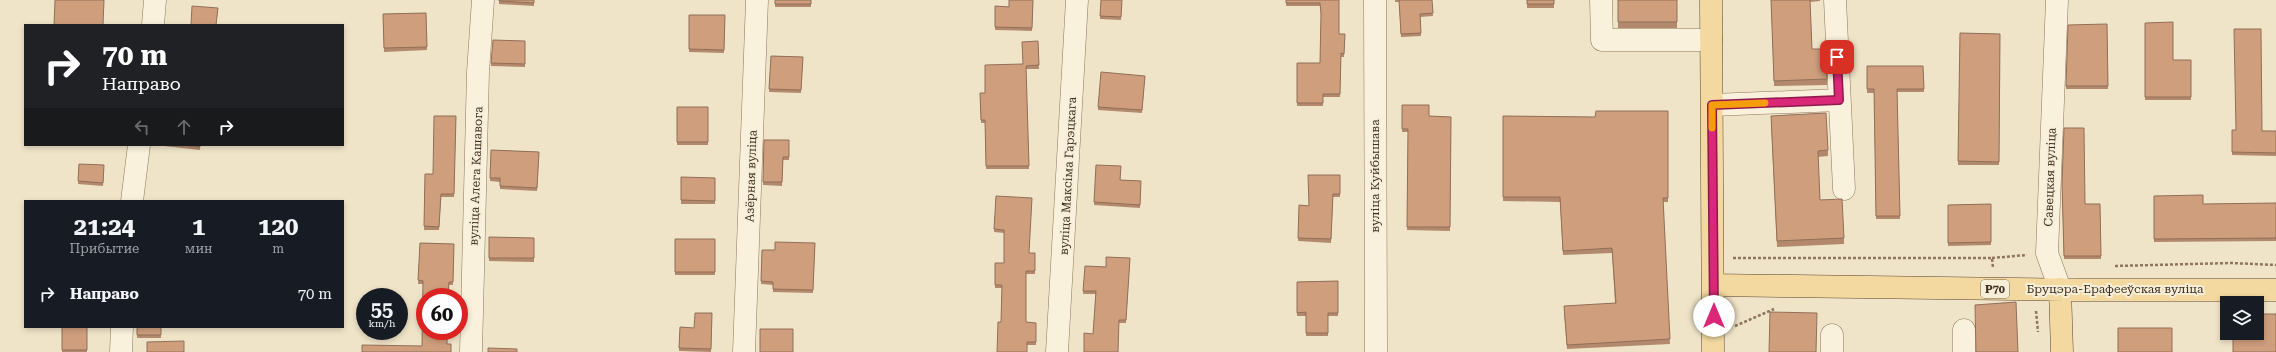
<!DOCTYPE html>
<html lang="ru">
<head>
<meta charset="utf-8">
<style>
	:root { --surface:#171b24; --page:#20242c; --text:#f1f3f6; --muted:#9ea1a6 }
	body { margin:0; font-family:"Roboto Serif",serif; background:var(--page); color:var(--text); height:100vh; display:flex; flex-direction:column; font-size:15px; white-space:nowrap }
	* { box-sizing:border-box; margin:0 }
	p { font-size:13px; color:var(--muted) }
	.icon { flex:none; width:22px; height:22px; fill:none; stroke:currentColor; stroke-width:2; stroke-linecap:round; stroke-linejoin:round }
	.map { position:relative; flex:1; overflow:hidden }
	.details { position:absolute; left:24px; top:200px; width:320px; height:128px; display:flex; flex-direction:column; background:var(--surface); border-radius:0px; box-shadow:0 2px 6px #0003 }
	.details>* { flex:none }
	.guide { position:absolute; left:24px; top:24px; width:320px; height:122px; border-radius:0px; box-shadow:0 2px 6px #0003; background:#202124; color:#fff; overflow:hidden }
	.tools { position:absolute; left:2220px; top:296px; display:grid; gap:8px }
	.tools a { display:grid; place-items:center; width:44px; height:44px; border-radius:0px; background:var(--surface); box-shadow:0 2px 6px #0003; font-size:20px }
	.speed { position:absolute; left:356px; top:288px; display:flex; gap:8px; font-size:20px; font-weight:700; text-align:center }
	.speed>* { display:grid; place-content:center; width:52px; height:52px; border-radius:50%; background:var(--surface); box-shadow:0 2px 6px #0003; line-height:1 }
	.speed small { font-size:10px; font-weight:400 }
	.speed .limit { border:6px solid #d22; background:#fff; color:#111 }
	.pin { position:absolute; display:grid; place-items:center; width:34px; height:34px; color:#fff; margin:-17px; border-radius:8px; box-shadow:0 2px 6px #0006 }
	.me { position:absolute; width:44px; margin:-22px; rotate:0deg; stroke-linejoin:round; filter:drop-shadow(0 0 3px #0008) }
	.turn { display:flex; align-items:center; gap:14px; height:84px; padding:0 12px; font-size:18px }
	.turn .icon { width:52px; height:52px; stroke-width:2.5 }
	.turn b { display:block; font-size:28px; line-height:34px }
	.lanes { display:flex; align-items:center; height:38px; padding:0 12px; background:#0003; justify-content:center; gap:20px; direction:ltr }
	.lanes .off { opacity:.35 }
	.eta { display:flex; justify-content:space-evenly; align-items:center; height:68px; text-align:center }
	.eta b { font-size:24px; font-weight:700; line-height:28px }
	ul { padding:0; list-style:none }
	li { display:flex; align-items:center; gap:12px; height:52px; padding:0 12px }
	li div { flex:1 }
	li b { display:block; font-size:15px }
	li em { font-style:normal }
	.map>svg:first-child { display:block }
</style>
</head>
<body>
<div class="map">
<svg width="2276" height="352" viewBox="0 0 2276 352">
	<rect width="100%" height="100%" fill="#f0e4c8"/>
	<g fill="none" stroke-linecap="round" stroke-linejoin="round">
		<defs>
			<path id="minor" d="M1375,0L1376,352
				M1601,0L1602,40H1711
				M1835,0L1844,189
				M2057,0L2047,253L2060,289
				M153,25L155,0
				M1712,105L1839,100
				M132,201L139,145
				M1964,330V352
				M121,352L122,327
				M471,352L478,72L483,0
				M744,352L757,0
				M1057,352L1077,0
				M1832,352V335"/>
			<path id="major" d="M1711,0L1713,352
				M1714,285L2080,290H2276
				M2060,289L2062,352"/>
		</defs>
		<use href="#minor" stroke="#8d765c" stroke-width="23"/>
		<use href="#major" stroke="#5b4430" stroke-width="23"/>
		<path stroke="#8d765c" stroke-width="2.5" stroke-dasharray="3 2" stroke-linecap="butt" d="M1733,258H1992L1993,268
			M1992,258L2027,255
			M2115,266L2231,263L2276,265
			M2036,311L2038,332
			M1735,326L1774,309"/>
		<use href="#minor" stroke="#faf1dc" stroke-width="22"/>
		<use href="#major" stroke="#f3d9a0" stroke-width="22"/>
	</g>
	<path fill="#b2896c" d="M499,0H534V6L499,4Z
		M775,0H811V7H775Z
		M1033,0L1032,31L995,30V6L1009,7Z
		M1101,0H1122L1121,20L1100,19Z
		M1286,0H1339V34H1345L1344,57H1341L1340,97H1323V106H1297V63H1320L1321,16L1320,6H1286Z
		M1395,0H1432L1433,16L1420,17L1421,36L1401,37L1399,2H1395Z
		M1527,0H1554V8H1527Z
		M1618,0H1677V28H1618Z
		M1771,0H1820V1L1810,2L1812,49L1827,79V85L1774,86Z
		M426,13L427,50L384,52L383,14Z
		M689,15H725L724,53L689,52Z
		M2145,23L2173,60H2191V100H2145Z
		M2107,24L2108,89H2066V86Z
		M1960,33L2000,34L1999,165H1958Z
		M525,41V67L491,66V63Z
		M1038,41L1039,69H1026L1029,169H986L985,123H981L980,93H985L1023,64Z
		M771,56L803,57L801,93L769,92Z
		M1867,66H1923L1924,92H1897L1900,219H1876L1874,93H1867Z
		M1145,76L1142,113L1098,110V107Z
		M1402,105L1429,116L1451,117L1450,231L1407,230L1408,132H1402Z
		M677,107H708V145H677Z
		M1668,111V202H1663L1670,344L1567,349L1564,310L1615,303L1612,253L1563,255L1560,202L1503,201V116L1595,117Z
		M456,116L454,197H441L439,230H424L425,174H433Z
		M1771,121L1828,150V156L1818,157L1820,200L1844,238V244L1777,247Z
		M2232,130L2276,131V156L2232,155Z
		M764,140H789V160H783L782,186L763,185Z
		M164,145H200V150L164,146Z
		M491,150L539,152L537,191L500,189V182L490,181Z
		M79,164L104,169L103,186L78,184Z
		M1096,165L1120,180L1141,181L1140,208L1094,205Z
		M1340,175V197H1333L1331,243L1298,241L1299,205L1309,206Z
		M681,177L715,178V204H681Z
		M2062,187L2085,204H2100L2101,259H2064Z
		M996,196L1029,253H1035V274H1026V322L1036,323V345H1027L1001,322L1002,288H995V263H1004V233L994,232Z
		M2154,196L2203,204L2276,203V241L2154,242Z
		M1991,204V245L1948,246V205Z
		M489,237L534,238V262L489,261Z
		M675,239H715V275H675Z
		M420,243L454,244L453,285H449L447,344L422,346L423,284H418Z
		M815,243L813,293L773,292V285L761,284L762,250H775Z
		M1130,258L1126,323H1119L1093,334L1096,294H1083L1085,266L1106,267Z
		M1338,281V316H1328V336H1306V316H1297V282Z
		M712,313L711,352L679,351L680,327L694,328Z
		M62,327H87V352H62Z
		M137,327H161V338H137Z"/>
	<path fill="#cf9f7d" stroke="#916f58" d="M55,0H104L103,25H54Z
		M499,0H534V3L499,1Z
		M775,0H811V4H775Z
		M1009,0H1033L1032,28L995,27V6L1009,7Z
		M1101,0H1122L1121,17L1100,16Z
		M1286,0H1339V34H1345L1344,54L1341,53L1340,94H1323V103H1297V63H1320L1321,13L1320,3H1286Z
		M1399,0H1432L1433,13L1420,14L1421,33L1401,34Z
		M1527,0H1554V4H1527Z
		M1618,0H1677V22H1618Z
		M1771,0H1810L1812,49H1825L1827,79L1774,81Z
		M192,6L218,8L216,25H191Z
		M426,13L427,47L384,48L383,14Z
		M689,15H725L724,50L689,49Z
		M2173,22V60H2191V97H2145V23Z
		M2107,24L2108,86H2066L2068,25Z
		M2234,29H2261L2262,131H2276V153L2232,152V130H2236Z
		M1960,33L2000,34L1999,162L1958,161Z
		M493,40L525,41V64L491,63Z
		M1038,41L1039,65L1026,66L1029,166H986L985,120H981L980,93H985V65L1023,64L1022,42Z
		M771,56L803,57L801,90L769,89Z
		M1867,66H1923L1924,89H1897L1900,216H1876L1874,89H1867Z
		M1101,72L1145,76L1142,110L1098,107Z
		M1402,105H1429V116L1451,117L1450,227H1407L1408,129H1402Z
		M677,107H708V142H677Z
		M1596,111H1668V198H1663L1670,339L1567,345L1564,306L1616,303L1612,248L1563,251L1560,197H1503V116L1595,117Z
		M1826,113L1828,150L1818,151L1820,200L1842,199L1844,238L1777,241L1771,116Z
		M434,116H456L454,194H441L439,227L424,226L425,174H433Z
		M2064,128H2084L2085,204H2100L2101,256H2064L2062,184Z
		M764,140H789V157H783L782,182H763Z
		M184,145H200V147Z
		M491,150L539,152L537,188L500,186V178H490Z
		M79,164L104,165L103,183L78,181Z
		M1096,165L1121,166L1120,180L1141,181L1140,205L1094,202Z
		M1308,175H1340V194H1333L1331,239L1298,238L1299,205L1309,206Z
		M681,177L715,178V201L681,200Z
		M2203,195V204L2276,203V238L2154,239V196Z
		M996,196L1032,198L1029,253H1035V271H1026V322L1036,323V342H1027V352H997L998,322H1001L1002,285H995V263H1004V230L994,229Z
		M1991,204V242L1948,243V205Z
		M489,237L534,238V258H489Z
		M675,239H715V272H675Z
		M775,242L815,243L813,290L773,289V282L761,281L762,250H775Z
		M420,243L454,244L453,282H449L448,297H425V331H447V344H451V352H362V345L422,346L423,281L418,280Z
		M1106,257L1130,258L1126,320H1119L1118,352H1084V333L1093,334L1096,291H1083L1085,266L1106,267Z
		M1338,281V313H1328V333H1306V312L1297,313V282Z
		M2016,302L2018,352H1976L1975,305Z
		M1770,312L1817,313L1816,352H1769Z
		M695,313H712L711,349L679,348L680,327L694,328Z
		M2257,314H2276V352H2233V333H2257Z
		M62,327H87V350H62Z
		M137,327H161V335H137Z
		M2118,328H2172V352H2118Z
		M760,329H793V352H760Z
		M184,341V352H147V342Z
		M488,348L517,349V352H488Z"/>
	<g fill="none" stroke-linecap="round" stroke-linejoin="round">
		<defs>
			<path id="route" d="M1714,316L1712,105L1839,100L1837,57"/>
		</defs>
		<use href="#route" stroke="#8e194d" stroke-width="10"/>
		<use href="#route" stroke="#db2777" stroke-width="7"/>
		<path stroke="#f59e0b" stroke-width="7" d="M1712,128V105L1765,103"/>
	</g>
	<g text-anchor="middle" stroke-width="4" stroke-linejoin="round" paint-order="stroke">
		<rect fill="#f7eed8" stroke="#756857" stroke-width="1" x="1981" y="280" width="28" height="18" rx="3"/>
		<g font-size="11" font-weight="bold" fill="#3d2e20">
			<text x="1995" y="293">Р70</text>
		</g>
		<g font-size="12" fill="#3d2e20" stroke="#f7eed8">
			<text transform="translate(476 176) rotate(-88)" y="4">вуліца Алега Кашавога</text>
			<text transform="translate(751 176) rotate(-88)" y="4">Азёрная вуліца</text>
			<text transform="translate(1068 176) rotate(-87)" y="4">вуліца Максіма Гарэцкага</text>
			<text transform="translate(1375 176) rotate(-90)" y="4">вуліца Куйбышава</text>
			<text transform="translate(2050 177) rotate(-88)" y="4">Савецкая вуліца</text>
			<text x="2115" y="293">Бруцэра-Ерафееўская вуліца</text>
		</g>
	</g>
</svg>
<div class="tools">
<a><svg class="icon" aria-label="layers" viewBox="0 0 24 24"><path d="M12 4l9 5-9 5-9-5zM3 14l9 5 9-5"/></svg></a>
</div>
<div class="speed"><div>55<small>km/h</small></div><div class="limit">60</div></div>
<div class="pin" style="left:1837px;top:57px;background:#d93025"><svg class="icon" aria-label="arrive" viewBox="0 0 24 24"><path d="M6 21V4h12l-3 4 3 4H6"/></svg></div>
<svg class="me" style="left:1714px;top:316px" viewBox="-20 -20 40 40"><circle r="19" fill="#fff"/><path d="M0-13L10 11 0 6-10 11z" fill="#db2777"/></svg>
<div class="guide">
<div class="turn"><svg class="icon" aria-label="right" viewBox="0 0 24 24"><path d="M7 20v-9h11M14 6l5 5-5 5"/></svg><div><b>70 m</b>Направо</div></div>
<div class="lanes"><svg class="icon off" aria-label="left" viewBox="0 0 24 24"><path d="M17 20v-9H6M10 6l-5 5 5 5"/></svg><svg class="icon off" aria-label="ahead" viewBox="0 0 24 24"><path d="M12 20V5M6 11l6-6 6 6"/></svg><svg class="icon" aria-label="right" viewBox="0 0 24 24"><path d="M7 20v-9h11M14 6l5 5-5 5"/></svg></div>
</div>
<section class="details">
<div class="eta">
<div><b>21:24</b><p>Прибытие</p></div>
<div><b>1</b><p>мин</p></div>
<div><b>120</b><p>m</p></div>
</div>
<ul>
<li><svg class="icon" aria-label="right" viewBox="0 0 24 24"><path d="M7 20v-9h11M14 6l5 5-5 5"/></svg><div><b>Направо</b></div><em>70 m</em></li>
</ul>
</section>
</div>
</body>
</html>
